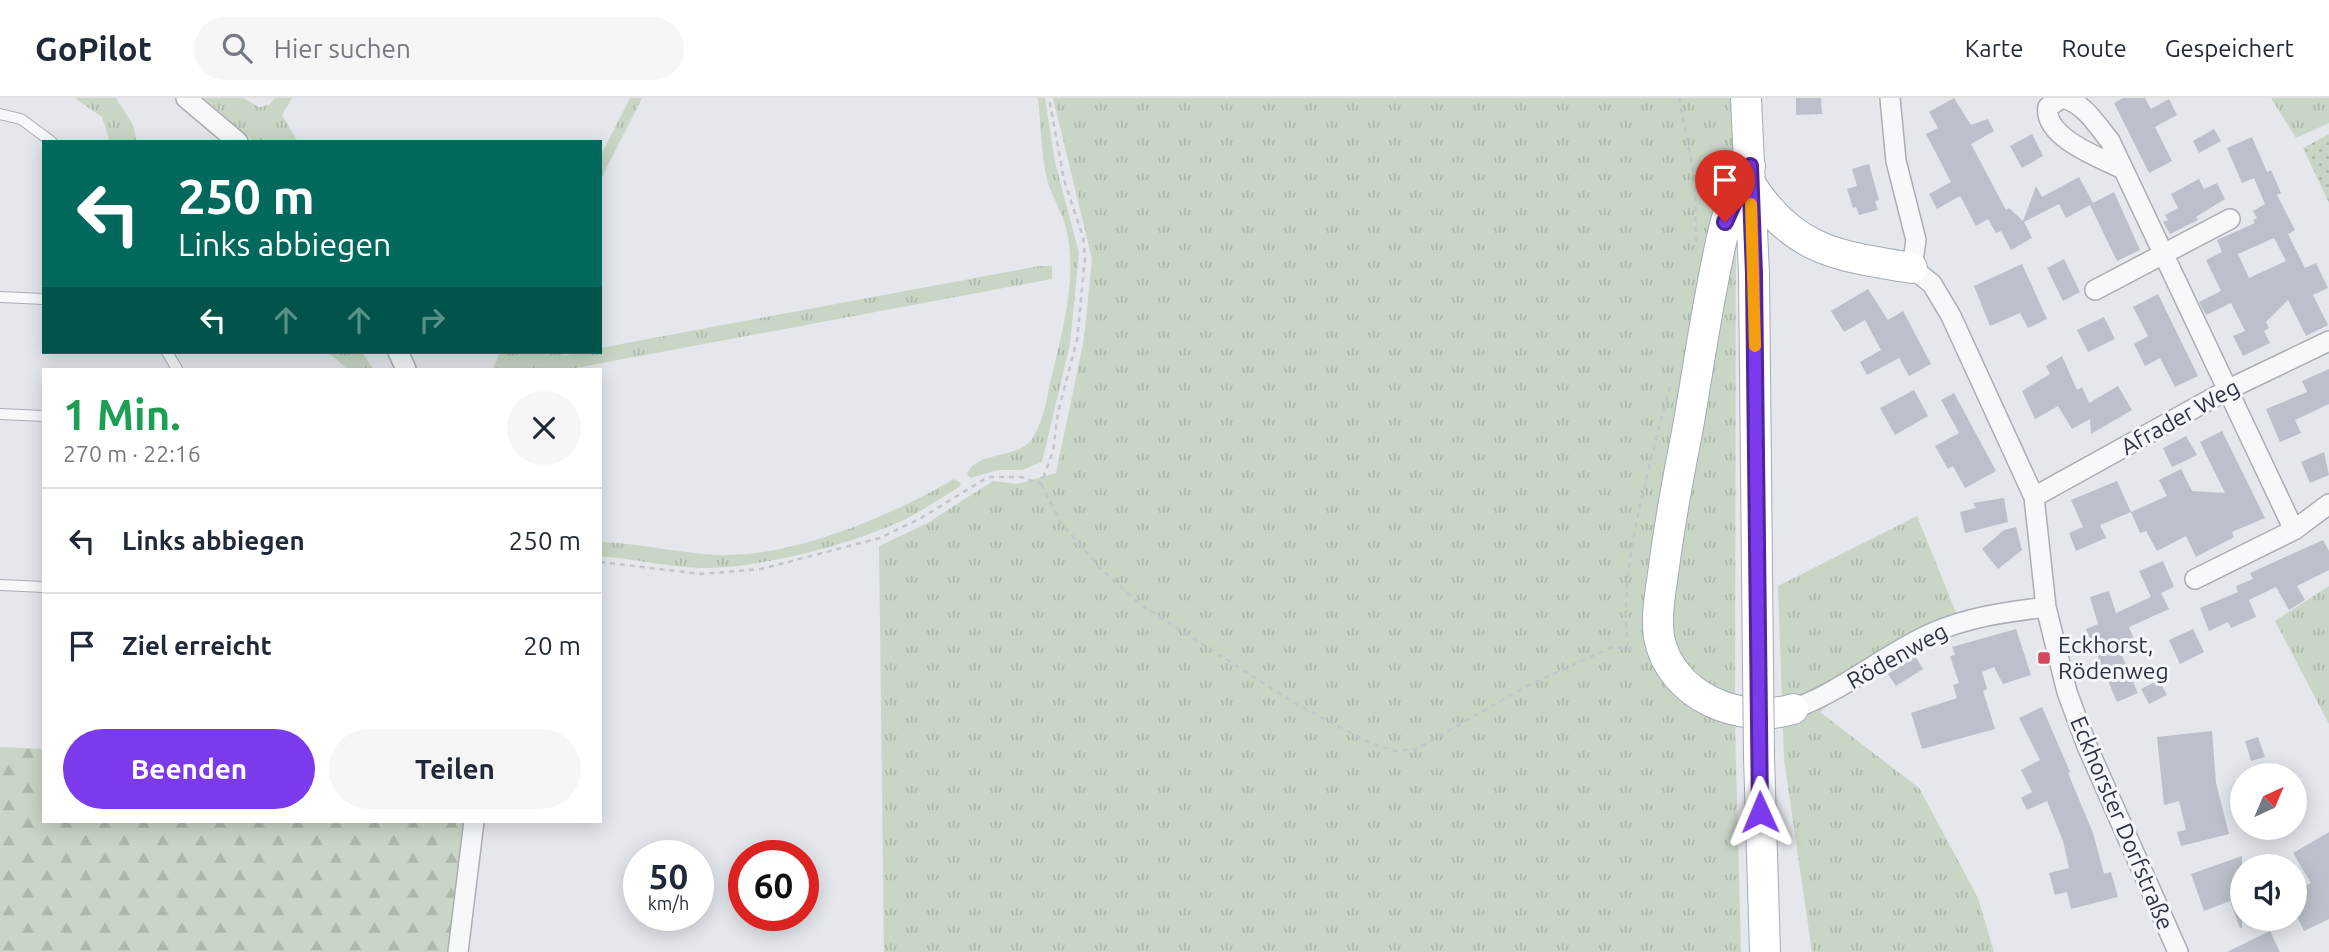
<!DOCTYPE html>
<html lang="de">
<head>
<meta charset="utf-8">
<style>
	:root { --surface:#fff; --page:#f6f6f7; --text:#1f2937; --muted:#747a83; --line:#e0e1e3; --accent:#7c3aed }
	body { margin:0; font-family:Ubuntu,sans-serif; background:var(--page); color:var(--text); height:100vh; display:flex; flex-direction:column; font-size:26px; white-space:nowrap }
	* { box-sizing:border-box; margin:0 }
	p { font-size:23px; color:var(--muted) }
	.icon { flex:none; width:38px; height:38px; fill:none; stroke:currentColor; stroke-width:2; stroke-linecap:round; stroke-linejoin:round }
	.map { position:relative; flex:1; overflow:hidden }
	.side { position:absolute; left:42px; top:270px; width:560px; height:455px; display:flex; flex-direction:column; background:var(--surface); border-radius:0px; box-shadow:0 4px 18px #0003 }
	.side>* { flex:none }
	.guide { position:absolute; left:42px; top:42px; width:560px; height:214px; border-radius:0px; box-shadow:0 4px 18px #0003; background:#00695c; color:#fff; overflow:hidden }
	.needle { width:46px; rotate:44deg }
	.fabs { position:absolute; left:2230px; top:665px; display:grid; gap:14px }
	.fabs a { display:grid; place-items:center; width:77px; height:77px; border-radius:50%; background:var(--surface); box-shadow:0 4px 18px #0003; font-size:35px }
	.speed { position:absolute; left:623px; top:742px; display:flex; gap:14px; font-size:35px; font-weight:700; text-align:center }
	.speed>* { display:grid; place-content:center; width:91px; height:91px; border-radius:50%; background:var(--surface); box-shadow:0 4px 18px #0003; line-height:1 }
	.speed small { font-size:18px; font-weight:400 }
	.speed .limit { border:10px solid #d22; background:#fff; color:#111 }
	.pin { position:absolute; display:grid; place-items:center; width:60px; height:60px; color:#fff; margin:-72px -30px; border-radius:50% 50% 50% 0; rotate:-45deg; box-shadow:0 0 7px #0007 }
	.pin .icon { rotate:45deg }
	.me { position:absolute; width:77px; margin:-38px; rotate:359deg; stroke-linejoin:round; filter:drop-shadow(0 0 5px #0008) }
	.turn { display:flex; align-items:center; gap:24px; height:147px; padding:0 21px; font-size:32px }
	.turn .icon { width:91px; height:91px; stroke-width:2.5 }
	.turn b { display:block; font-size:49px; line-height:60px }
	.lanes { display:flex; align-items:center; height:66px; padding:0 21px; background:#0003; justify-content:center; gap:35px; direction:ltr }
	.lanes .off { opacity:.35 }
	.round { display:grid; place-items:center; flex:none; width:74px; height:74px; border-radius:37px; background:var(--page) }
	.overview { display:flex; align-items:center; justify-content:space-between; height:119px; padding:0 21px }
	h1 { font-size:42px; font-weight:600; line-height:52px; color:#1e9e55 }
	.cta { display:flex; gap:14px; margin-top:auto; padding:14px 21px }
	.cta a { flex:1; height:80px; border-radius:42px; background:var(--accent); color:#fff; font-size:28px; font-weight:600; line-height:80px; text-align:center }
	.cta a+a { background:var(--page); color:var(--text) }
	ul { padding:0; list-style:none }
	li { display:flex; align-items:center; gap:21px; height:105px; padding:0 21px; border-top:2px solid var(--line) }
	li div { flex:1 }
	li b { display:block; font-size:26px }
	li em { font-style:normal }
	header { display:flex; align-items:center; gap:42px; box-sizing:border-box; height:98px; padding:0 35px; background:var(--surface); border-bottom:2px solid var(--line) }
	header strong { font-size:33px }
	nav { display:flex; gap:38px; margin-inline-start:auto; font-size:24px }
	.search { width:490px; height:63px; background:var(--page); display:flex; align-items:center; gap:18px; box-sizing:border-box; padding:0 24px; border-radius:38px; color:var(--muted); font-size:26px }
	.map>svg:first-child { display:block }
</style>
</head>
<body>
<header>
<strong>GoPilot</strong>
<div class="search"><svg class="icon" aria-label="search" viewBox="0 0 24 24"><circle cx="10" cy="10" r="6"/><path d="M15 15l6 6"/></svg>Hier suchen</div>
<nav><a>Karte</a><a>Route</a><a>Gespeichert</a></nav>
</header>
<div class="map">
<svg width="2329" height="854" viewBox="0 0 2329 854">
	<defs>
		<pattern id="grass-tufts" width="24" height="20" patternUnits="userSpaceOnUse" patternTransform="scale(1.75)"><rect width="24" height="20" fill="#c9d6c5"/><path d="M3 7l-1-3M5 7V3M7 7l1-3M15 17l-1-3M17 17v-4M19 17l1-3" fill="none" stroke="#adb8ab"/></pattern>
		<pattern id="forest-firs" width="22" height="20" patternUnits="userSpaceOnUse" patternTransform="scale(1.75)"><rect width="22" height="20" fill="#c9d6c5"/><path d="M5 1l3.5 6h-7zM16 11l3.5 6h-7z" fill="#adb8ab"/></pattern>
		<pattern id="park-dots" width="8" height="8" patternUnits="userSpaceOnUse" patternTransform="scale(1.75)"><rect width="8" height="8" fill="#c9d6c5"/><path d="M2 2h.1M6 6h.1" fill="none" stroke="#adb8ab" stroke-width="1.8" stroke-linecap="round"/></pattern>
	</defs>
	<rect width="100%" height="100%" fill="#e4e7ec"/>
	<path fill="url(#grass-tufts)" d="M75,0H116L133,27L137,44H110L102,19Z
		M204,0H243L259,9L269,7L275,0H292L282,17L298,44H254Z
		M630,0H642L600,83V59Z
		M1038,0H1045L1055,64L1079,155L1070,246L1042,364L1022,372H998L970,380L967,376C978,351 1020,363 1034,338C1045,318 1047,298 1052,277C1063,230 1078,178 1066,130C1062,114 1053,100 1048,85C1041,58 1041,28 1038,0Z
		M1053,0H1731L1736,60L1735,627L1741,854H884L879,448L926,426L993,383L1017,386L1056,375L1084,241L1092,161Z
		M2271,0H2329V25L2296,40Z
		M1039,168H1052V181L570,271H493L500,254H563V257L600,254V250Z
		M328,254H362L373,271H347Z
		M954,381L961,385L959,389C939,401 920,415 899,424C849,447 757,471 701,470C668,469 634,461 600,458V444C640,445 678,455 717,457C792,460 891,418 954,381Z
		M1917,418L1957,517L1886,558L1820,614L1919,690L1978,800L1994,854H1812L1784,661L1778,488Z
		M2329,488V626L2275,523Z"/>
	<path fill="url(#forest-firs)" d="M0,649L44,651V723H472L458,854H0Z"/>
	<path fill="url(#park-dots)" d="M2329,36V105L2303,50Z"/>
	<path fill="#bbc0ca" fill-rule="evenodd" d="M1796,0H1821L1822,16L1796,17Z
		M1954,0L1971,27L1988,21L1994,33L1971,46L2006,112L2009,110L2023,123L2036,88L2042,99L2079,79L2093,105L2114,94L2140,152L2117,163L2090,107L2066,120L2059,106L2024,124L2032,140L2011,152L2001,133L1996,135L1988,121L1976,128L1960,98L1937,111L1929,96L1951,84L1926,36L1938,30L1929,14Z
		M2123,0H2145L2151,11L2169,1L2177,17L2155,29L2172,63L2149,75L2114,5Z
		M2214,31L2221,43L2199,55L2193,43Z
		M2032,36L2043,58L2022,70L2010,48Z
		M2252,39L2267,74L2271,72L2281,95L2277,97L2295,132L2288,136L2305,170L2316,165L2328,190L2313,197L2328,227L2306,238L2288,202L2266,224L2269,230L2264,233L2270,245L2243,258L2233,238L2245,233L2231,205L2206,217L2199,204L2221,193L2206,162L2222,154L2217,142L2255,125L2253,122L2257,120L2253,113L2265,106L2254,80L2242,85L2227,50ZM2274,140L2286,163L2249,180L2238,156Z
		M1869,66L1879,102L1875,103L1878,112L1859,117L1856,109L1853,110L1847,91L1857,88L1852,71Z
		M2199,81L2204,91L2217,85L2225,101L2196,119L2198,122L2170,136L2163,124L2168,122L2165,117L2178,110L2171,96Z
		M2064,161L2080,194L2063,203L2047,170Z
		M2022,166L2047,221L2028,230L2020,215L1990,228L1974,188Z
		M1868,191L1888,222L1903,213L1931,266L1909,278L1899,260L1867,277L1860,264L1881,252L1865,222L1844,234L1831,213Z
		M2158,196L2198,278L2175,289L2160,260L2145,268L2134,246L2148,238L2133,209Z
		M2104,219L2115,241L2088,254L2077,232Z
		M2062,258L2077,292L2082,289L2089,305L2118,288L2132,312L2091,336L2090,321L2072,331L2058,308L2035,321L2022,293L2050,276L2046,268Z
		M2329,271V306L2295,322L2301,335L2280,344L2266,311L2307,294L2302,283Z
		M1914,292L1928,318L1895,337L1880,310Z
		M1954,295L1996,373L1965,390L1953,368L1948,371L1935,348L1959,335L1941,302Z
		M2222,333L2265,420L2232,434L2234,439L2196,459L2186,438L2157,453L2146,433L2140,435L2131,414L2167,398L2159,382L2181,371L2192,393L2225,395L2200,344Z
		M2186,338L2197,357L2172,369L2163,350Z
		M2324,354L2329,377L2310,385L2301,364Z
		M2117,383L2131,414L2100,427L2106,440L2076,453L2069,435L2083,429L2071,402Z
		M2004,400L2008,424L1965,435L1960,414L1976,410L1973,405Z
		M2016,429L2022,452L1998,471L1982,451L2004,432Z
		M2323,442L2329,453V472L2297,488L2305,502L2289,512L2276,489L2249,502L2256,519L2231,530L2228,524L2209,533L2200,510L2238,494L2236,488L2253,481L2250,475Z
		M2163,463L2174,489L2161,495L2169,511L2129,529L2136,546L2120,553L2138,595L2117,604L2086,531L2098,526L2090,499L2109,493L2116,515L2151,499L2139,473Z
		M2016,531L2031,577L2003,586L1994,569L1982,574L1987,591L1983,593L1995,631L1922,651L1911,615L1957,600L1953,587L1959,585L1950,558L1955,557L1952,549Z
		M2193,531L2204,554L2180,566L2169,542Z
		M1915,558L1923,571L1896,588L1888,576Z
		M2159,582L2167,597L2149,606L2141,591Z
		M2042,609L2070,674L2068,675L2093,735L2104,776L2111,774L2118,799L2071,811L2067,794L2055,797L2049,775L2069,770L2063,743L2047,703L2027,712L2021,700L2032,694L2021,672L2040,662L2019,620Z
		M2212,633L2216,685L2229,736L2181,748L2177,734L2186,732L2179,703L2164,707L2157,639Z
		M2258,639L2265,659L2251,663L2245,643Z
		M2329,734V821L2304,833L2294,813V793L2311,785L2293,755Z
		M2242,758V830H2240L2230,803L2204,813L2191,776Z
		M2270,833L2280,854H2227Z"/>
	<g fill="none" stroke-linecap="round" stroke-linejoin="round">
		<defs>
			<path id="service" d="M0,16L21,21L52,44
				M0,199L44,201
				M167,254L177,271
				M0,316L44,318
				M0,487L44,489"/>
			<path id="minor" d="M186,0L238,44
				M1890,0L1896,63L1916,142L1912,170L1932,186L1951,218L2034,399L2046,509L2067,594L2087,648L2178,854
				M2062,0L2048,9C2043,39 2100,60 2123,71
				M2063,0C2085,6 2096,26 2110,43L2294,432
				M2095,192L2230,121
				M398,254L406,271
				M2034,399L2229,291L2329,243
				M2195,481L2294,432L2329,406
				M1793,611C1843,593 1882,558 1930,536C1967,519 2006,514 2046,509
				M458,854L474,723"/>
			<path id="primary" d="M1746,0L1754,176L1758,569
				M1750,68C1741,87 1730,107 1725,127C1708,196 1699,269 1686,340C1677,385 1669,430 1663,476C1660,497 1656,518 1659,539C1670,598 1740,627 1793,611
				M1751,87C1794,154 1839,158 1912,170
				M1759,658L1765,854"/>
		</defs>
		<use href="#service" stroke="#a9aeb7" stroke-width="12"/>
		<use href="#minor" stroke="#a9aeb7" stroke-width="22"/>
		<use href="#primary" stroke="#a3abb8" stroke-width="32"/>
		<path stroke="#c2c5cb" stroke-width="2.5" stroke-dasharray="5 5" stroke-linecap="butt" d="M1679,0L1695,82L1696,144
			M1041,386L1061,425L1102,472L1141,507L1298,607L1372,646L1395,653L1416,651L1527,588L1612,549L1638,552
			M600,464L701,476L761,471L880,440L921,420L988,379H1021L1041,386L1053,353L1058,314L1077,242L1085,160L1083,139L1064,82L1049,0
			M1628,549C1617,472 1651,364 1670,288"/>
		<use href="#service" stroke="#f7f8fa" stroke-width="10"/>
		<use href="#minor" stroke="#f7f8fa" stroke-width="19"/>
		<use href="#primary" stroke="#fff" stroke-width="30"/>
		<defs>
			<path id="primary-bridge" d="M1758,569L1759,658"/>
		</defs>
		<use href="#primary-bridge" stroke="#a3abb8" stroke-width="32" stroke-linecap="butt"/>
		<use href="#primary-bridge" stroke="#fff" stroke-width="30"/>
	</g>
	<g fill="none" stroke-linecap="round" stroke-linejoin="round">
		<defs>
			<path id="route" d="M1725,124L1750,68L1754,176L1760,714"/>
		</defs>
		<use href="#route" stroke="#51269a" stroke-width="18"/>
		<use href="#route" stroke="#7c3aed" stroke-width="12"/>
		<path stroke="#f59e0b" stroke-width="12" d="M1751,106L1755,248"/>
	</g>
	<rect fill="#d1495b" stroke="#f4f6f9" stroke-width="2.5" x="2037" y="553" width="14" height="14" rx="3.5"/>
	<g text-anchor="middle" stroke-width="6" stroke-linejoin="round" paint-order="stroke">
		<g font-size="23" fill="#2b3445" stroke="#f4f6f9">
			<text transform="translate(2180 319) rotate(-29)" y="8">Afrader Weg</text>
			<text transform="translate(1897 558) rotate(-29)" y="8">Rödenweg</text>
			<text transform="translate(2122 725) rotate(67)" y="8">Eckhorster Dorfstraße</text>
		</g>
		<g font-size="23" fill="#2b3445" stroke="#f4f6f9" text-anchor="start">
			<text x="2058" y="555">Eckhorst,<tspan x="2058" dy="26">Rödenweg</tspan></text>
		</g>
	</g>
</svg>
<div class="fabs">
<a><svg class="needle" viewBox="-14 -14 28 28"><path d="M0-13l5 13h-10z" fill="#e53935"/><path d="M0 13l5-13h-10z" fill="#747a83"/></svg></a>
<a><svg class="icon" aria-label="sound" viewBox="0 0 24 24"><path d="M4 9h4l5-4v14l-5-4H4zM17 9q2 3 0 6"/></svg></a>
</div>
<div class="speed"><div>50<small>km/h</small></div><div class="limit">60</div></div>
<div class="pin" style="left:1725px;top:124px;background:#d93025"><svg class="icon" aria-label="arrive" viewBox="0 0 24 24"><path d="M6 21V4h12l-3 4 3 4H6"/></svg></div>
<svg class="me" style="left:1760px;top:714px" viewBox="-20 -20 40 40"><path d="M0-17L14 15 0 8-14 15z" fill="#7c3aed" stroke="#fff" stroke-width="4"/></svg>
<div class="guide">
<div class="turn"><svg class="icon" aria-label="left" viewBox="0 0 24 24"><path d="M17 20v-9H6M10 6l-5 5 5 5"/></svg><div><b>250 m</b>Links abbiegen</div></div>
<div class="lanes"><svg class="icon" aria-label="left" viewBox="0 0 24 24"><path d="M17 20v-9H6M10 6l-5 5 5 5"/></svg><svg class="icon off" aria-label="ahead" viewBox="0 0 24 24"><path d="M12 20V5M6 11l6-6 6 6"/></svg><svg class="icon off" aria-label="ahead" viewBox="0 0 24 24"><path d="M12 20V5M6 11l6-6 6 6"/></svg><svg class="icon off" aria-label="right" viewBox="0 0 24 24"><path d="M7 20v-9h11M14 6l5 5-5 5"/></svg></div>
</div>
<section class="side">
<div class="overview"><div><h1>1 Min.</h1><p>270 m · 22:16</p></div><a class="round"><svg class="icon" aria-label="close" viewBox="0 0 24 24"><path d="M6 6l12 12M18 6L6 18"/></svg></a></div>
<ul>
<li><svg class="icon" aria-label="left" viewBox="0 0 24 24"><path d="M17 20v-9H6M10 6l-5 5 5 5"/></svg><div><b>Links abbiegen</b></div><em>250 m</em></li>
<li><svg class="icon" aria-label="arrive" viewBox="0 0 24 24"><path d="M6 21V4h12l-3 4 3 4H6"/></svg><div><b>Ziel erreicht</b></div><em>20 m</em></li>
</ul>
<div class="cta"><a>Beenden</a><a>Teilen</a></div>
</section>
</div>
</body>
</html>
